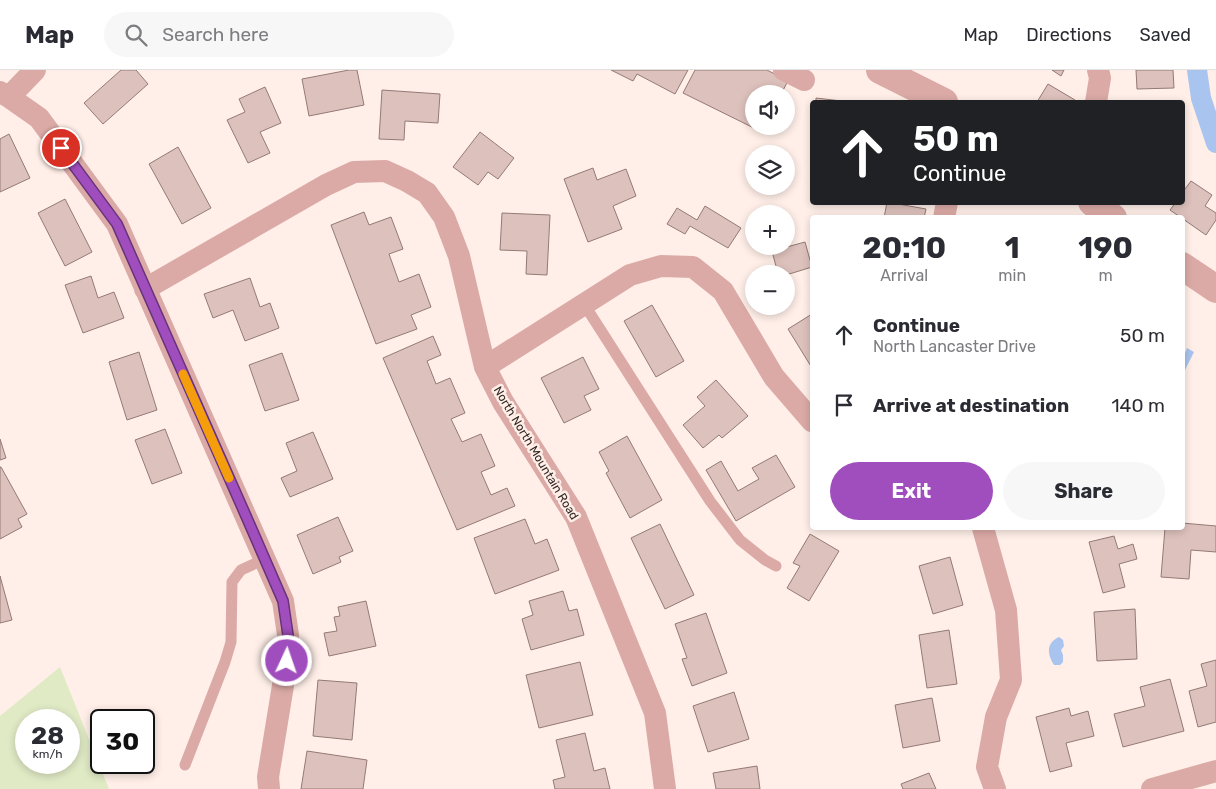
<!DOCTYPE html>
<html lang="en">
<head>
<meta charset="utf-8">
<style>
	:root { --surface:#fff; --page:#f7f7f7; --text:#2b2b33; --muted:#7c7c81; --line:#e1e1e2; --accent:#a04ebd }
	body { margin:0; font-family:Rubik,sans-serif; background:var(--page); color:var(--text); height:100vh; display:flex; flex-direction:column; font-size:19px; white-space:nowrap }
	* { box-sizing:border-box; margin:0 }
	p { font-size:16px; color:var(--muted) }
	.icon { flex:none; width:28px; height:28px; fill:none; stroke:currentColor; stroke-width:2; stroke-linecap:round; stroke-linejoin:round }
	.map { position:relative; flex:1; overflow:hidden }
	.sheet { position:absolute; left:810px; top:145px; width:375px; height:315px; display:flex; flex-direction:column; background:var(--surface); border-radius:5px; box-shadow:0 2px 8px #0003 }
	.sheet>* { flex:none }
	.banner { position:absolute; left:810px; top:30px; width:375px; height:105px; border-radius:5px; box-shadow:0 2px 8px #0003; background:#202124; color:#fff; overflow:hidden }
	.fabs { position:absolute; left:745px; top:15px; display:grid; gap:10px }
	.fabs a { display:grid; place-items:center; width:50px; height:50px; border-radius:50%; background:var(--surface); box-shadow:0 2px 8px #0003; font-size:25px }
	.speed { position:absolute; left:15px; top:639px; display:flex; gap:10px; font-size:25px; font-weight:700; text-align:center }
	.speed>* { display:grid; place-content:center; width:65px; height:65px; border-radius:50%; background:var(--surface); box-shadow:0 2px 8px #0003; line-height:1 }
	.speed small { font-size:12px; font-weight:400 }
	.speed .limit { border:2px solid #111; border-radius:8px; background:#fff; color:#111 }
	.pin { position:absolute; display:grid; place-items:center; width:42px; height:42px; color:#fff; margin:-21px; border:2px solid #fff; border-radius:50%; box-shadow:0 1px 5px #0007 }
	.me { position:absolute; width:55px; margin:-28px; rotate:3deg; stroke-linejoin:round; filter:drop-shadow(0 0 4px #0008) }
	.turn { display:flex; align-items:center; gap:18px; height:105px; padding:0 20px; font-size:22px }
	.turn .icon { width:65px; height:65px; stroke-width:2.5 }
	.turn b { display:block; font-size:35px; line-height:42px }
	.eta { display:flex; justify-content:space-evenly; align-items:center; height:85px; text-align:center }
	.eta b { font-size:30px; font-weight:700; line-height:35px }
	.cta { display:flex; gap:10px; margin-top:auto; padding:10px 20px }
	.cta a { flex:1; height:58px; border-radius:30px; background:var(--accent); color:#fff; font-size:20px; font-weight:700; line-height:58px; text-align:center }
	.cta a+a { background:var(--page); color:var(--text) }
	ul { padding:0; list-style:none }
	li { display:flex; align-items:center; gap:15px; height:70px; padding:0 20px }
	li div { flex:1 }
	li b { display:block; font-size:19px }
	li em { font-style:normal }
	header { display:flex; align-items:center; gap:30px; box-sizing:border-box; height:70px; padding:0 25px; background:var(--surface); border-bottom:1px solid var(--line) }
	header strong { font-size:24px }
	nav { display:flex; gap:28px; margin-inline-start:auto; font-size:18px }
	.search { width:350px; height:45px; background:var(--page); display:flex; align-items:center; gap:12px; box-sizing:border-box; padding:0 18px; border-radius:28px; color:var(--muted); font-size:19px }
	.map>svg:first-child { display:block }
</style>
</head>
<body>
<header>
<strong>Map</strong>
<div class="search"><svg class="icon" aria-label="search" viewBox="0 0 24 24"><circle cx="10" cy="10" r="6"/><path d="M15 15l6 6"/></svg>Search here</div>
<nav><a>Map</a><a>Directions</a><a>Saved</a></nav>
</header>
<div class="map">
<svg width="1216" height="719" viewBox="0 0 1216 719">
	<rect width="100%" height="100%" fill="#ffefe8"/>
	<path fill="#e0eac5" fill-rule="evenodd" d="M60,597L109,719H0V646ZM26,650H69V692H26Z"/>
	<path fill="#a9c4ef" d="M1187,278L1194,282L1184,302L1183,301V288Z
		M1059,567L1063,570L1064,576L1061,580L1063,585V592L1060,595H1054C1047,584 1046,573 1059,567Z"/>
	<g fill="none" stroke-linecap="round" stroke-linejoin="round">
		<path stroke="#a9c4ef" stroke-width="20" d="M1197,0L1201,28L1216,73"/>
	</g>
	<path fill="#ddc1bc" stroke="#947a75" d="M121,0H136L148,14L103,54L84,33Z
		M349,0H357L364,35L309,46L302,9Z
		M611,0H688L675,24L637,4L633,11Z
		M695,0H767L788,11L781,24H754V56H765L762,62L683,23Z
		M1052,0H1064L1061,6Z
		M1136,0H1173L1174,18L1137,19Z
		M1048,14L1075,30L1074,32H1037Z
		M265,17L281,53L260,62L270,83L248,93L227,50L245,42L239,29Z
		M382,20L440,24L438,53L405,51L404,70L379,69Z
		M816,28L850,32H816Z
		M480,62L514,88L498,109L488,102L478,115L453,97Z
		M9,64L30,108L0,122V69Z
		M178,77L211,138L182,154L149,94Z
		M593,98L597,110L626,99L636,126L613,136L622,159L588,172L564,109Z
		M1191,111L1212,125L1205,136L1216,143V150L1206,165L1170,140L1176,132H1182V123Z
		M65,129L92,182L65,196L38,143Z
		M887,132L926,139L924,148H884Z
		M705,136L741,158L728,178L690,156L685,164L667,154L677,138L697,150Z
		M364,142L369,155L391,147L403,179L389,184L399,212L419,204L431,237L411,245L417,259L376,274L331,155Z
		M502,143L550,145L547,205L526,204L527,181L500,180Z
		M805,172L812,197L786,205V204H778L772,181Z
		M91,206L98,228L114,222L124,248L83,263L65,215Z
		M250,208L260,237L270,233L279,258L245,271L233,240L213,248L204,224Z
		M652,235L684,291L656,307L624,251Z
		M812,244V298L788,259Z
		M433,266L441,285L427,291L436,314L450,308L465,343L451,349L462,372L481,364L495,396L481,402L491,425L507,418L515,436L457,460L383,288Z
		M139,282L157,340L127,350L109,292Z
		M282,283L299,330L265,341L249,295Z
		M583,287L599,319L584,326L591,340L564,353L541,308Z
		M716,310L748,346L722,368L719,365L703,378L683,355L705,336L697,327Z
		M165,359L182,403L152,414L135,370Z
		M313,362L333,409L290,427L281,408L297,401L286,373Z
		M627,366L662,430L630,448L606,403L609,401L599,382Z
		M0,369L6,388L0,390Z
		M776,385L795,417L736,451L706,400L721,391L738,421L759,409L752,398Z
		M0,397H1L27,444L18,449L22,457L0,469Z
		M338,447L353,481L339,487L341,492L313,504L297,465Z
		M525,449L535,474L547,469L559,500L495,524L474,468Z
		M1182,453L1216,456V482L1191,480L1189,509L1161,507L1165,458H1182Z
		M660,454L694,525L665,539L631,468Z
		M810,464L839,481L809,531L787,518L800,496L793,493Z
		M1114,466L1118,479L1133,474L1137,489L1119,494L1125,517L1103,523L1089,472Z
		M950,487L963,535L933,544L919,496Z
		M0,506L12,550L0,553Z
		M563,521L569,541L577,539L584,565L531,580L522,549L533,545L529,531Z
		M366,531L376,576L329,586L324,563L337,561L334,547L340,546L338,537Z
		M1135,539L1137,589L1097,591L1094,542Z
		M706,543L727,603L692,616L682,589L687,588L675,554Z
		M949,560L957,614L927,618L919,565Z
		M1216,590V652L1198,657L1189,621L1207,616L1201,594Z
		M580,592L593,645L539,658L526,605Z
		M1170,609L1184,661L1123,677L1114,644L1145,636L1140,617Z
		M318,610L357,613L352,670L313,666Z
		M734,622L749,669L708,682L693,636Z
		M932,628L940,671L903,678L895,635Z
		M1069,638L1071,646L1088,641L1094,666L1066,673L1072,696L1050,702L1036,647Z
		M585,663L594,701L605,698L610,719H555L553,710L565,707L556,670Z
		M307,681L367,690L363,719H301Z
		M757,696L760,719H716L713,703Z
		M929,703L936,719H903L901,714Z"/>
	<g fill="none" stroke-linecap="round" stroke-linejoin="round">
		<path stroke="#dbaaa6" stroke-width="11" d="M584,234L710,431L740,470L765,490L776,496
			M185,695L225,592L231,572L232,512L241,500L265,489"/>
		<path stroke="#dbaaa6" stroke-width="22" d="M784,0L804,10
			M0,22L9,27L39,48L117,154L283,531L288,565L287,591L268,707L269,719
			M9,27L35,0
			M1096,32L1100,8L1098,0
			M944,148L947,132
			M145,219L326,115L354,102L385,101L407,111L427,123L444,147L459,186L485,297L503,332L576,447L655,643L665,719
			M485,297L630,205L661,196L693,197L723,221L774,307L812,351
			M983,458L1006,540L1011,610L996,647L987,697L995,719
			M1152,719L1216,701"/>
		<path stroke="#dbaaa6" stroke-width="28" d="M880,0L944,32
			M1092,132L1113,148
			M1182,196L1216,219"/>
	</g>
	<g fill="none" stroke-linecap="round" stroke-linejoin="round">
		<defs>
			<path id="route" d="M61,78L117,154L246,446L283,531L288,565L287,591"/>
		</defs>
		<use href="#route" stroke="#68337b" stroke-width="12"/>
		<use href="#route" stroke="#a04ebd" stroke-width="9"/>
		<path stroke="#f59e0b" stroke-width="9" d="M183,304L229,408"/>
	</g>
	<g text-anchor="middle" stroke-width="5" stroke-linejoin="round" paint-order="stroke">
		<g font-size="12" fill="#312723" stroke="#ffefe8">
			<text transform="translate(536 383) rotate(59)" y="4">North North Mountain Road</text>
		</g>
	</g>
</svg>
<div class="fabs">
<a><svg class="icon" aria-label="sound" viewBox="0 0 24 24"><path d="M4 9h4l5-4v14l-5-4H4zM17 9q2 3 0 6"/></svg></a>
<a><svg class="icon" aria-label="layers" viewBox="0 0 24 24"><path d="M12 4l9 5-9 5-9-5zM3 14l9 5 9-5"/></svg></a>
<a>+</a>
<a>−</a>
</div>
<div class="speed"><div>28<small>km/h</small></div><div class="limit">30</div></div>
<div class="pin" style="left:61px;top:78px;background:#d93025"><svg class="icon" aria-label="arrive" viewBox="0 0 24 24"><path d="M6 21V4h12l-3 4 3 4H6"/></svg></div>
<svg class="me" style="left:287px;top:591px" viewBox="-20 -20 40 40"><circle r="17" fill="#a04ebd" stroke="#fff" stroke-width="3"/><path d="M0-11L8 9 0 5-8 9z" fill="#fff"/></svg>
<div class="banner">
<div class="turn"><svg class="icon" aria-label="ahead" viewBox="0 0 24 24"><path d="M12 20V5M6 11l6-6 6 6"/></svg><div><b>50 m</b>Continue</div></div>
</div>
<section class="sheet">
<div class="eta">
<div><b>20:10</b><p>Arrival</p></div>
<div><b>1</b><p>min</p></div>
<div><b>190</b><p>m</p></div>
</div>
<ul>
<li><svg class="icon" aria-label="ahead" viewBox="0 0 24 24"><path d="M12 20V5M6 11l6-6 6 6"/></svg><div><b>Continue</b><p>North Lancaster Drive</p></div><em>50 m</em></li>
<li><svg class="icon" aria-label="arrive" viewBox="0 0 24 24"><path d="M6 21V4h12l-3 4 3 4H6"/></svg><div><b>Arrive at destination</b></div><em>140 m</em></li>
</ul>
<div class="cta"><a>Exit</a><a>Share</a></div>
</section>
</div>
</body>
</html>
